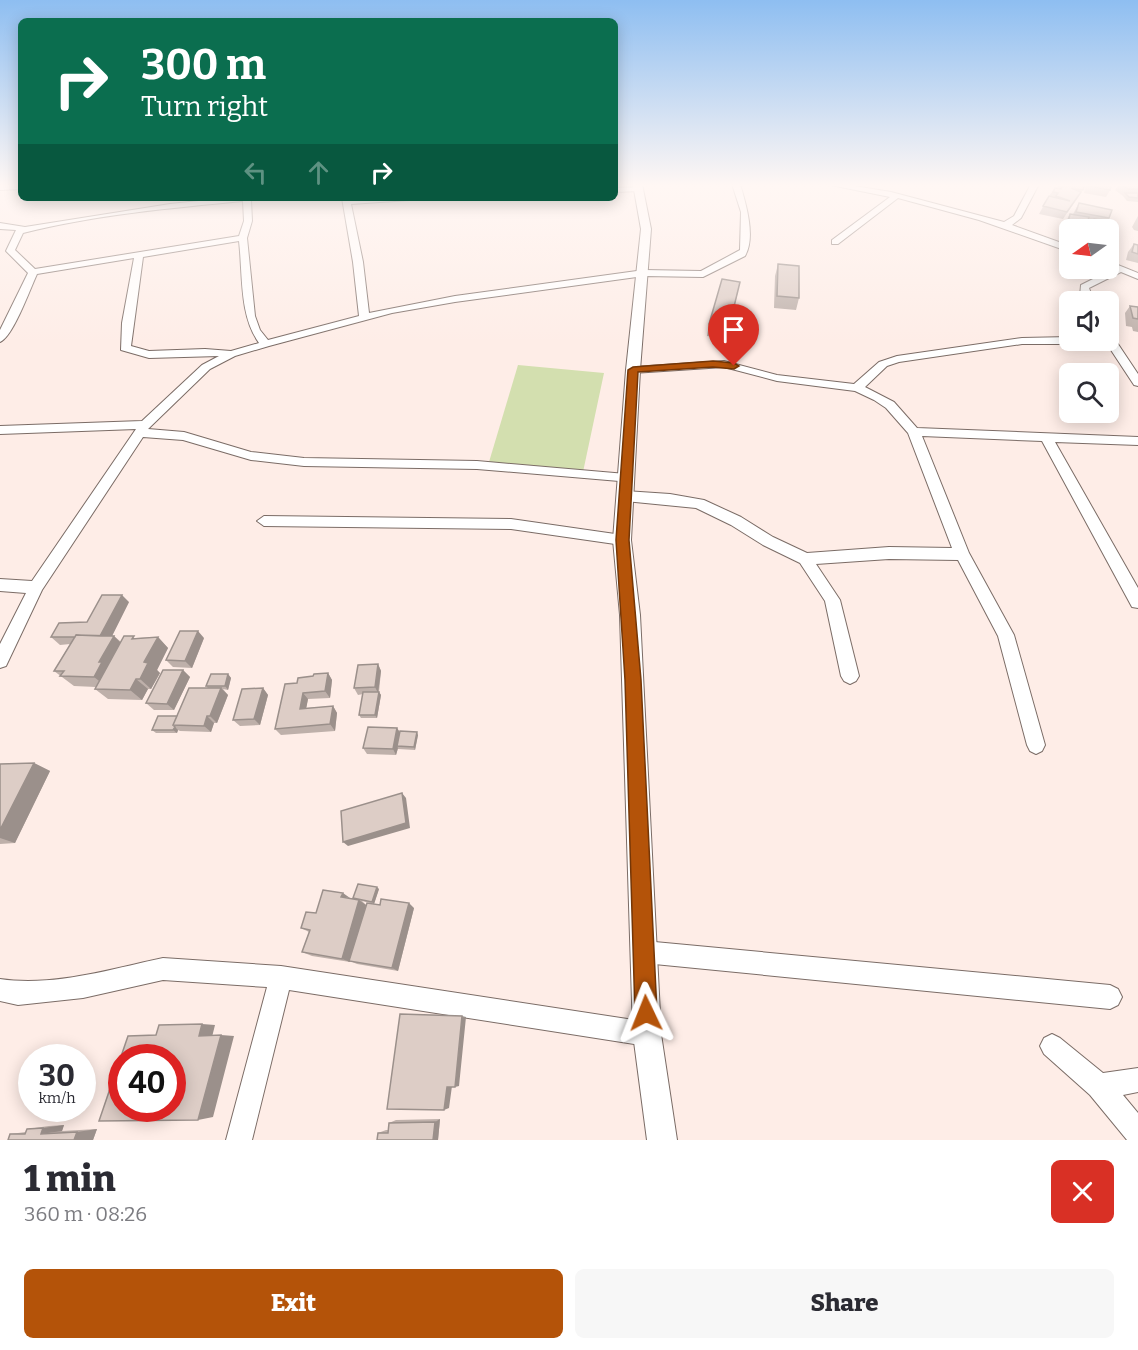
<!DOCTYPE html>
<html lang="en">
<head>
<meta charset="utf-8">
<style>
	:root { --surface:#fff; --page:#f7f7f7; --text:#2b2b33; --muted:#7c7c81; --accent:#b45309 }
	body { margin:0; font-family:Bitter,serif; background:var(--page); color:var(--text); height:100vh; display:flex; flex-direction:column; font-size:22px; white-space:nowrap }
	* { box-sizing:border-box; margin:0 }
	p { font-size:20px; color:var(--muted) }
	.icon { flex:none; width:33px; height:33px; fill:none; stroke:currentColor; stroke-width:2; stroke-linecap:round; stroke-linejoin:round }
	.map { position:relative; height:1140px; overflow:hidden }
	.details { display:flex; flex-direction:column; background:var(--surface); flex:1 }
	.details>* { flex:none }
	.hud { position:absolute; left:18px; top:18px; width:600px; height:183px; border-radius:9px; box-shadow:0 3px 15px #0003; background:#0b6e4f; color:#fff; overflow:hidden }
	.needle { width:39px; rotate:256deg }
	.fabs { position:absolute; left:1059px; top:219px; display:grid; gap:12px }
	.fabs a { display:grid; place-items:center; width:60px; height:60px; border-radius:9px; background:var(--surface); box-shadow:0 3px 15px #0003; font-size:30px }
	.speed { position:absolute; left:18px; top:1044px; display:flex; gap:12px; font-size:30px; font-weight:700; text-align:center }
	.speed>* { display:grid; place-content:center; width:78px; height:78px; border-radius:50%; background:var(--surface); box-shadow:0 3px 15px #0003; line-height:1 }
	.speed small { font-size:15px; font-weight:400 }
	.speed .limit { border:9px solid #d22; background:#fff; color:#111 }
	.pin { position:absolute; display:grid; place-items:center; width:51px; height:51px; color:#fff; margin:-62px -26px; border-radius:50% 50% 50% 0; rotate:-45deg; box-shadow:0 0 6px #0007 }
	.pin .icon { rotate:45deg }
	.me { position:absolute; width:66px; margin:-33px; rotate:358deg; stroke-linejoin:round; filter:drop-shadow(0 0 4px #0008) }
	.turn { display:flex; align-items:center; gap:21px; height:126px; padding:0 24px; font-size:27px }
	.turn .icon { width:78px; height:78px; stroke-width:2.5 }
	.turn b { display:block; font-size:42px; line-height:51px }
	.lanes { display:flex; align-items:center; height:57px; padding:0 24px; background:#0003; justify-content:center; gap:30px; direction:ltr }
	.lanes .off { opacity:.35 }
	.round { display:grid; place-items:center; flex:none; width:63px; height:63px; border-radius:9px; background:var(--page) }
	.summary { display:flex; align-items:center; justify-content:space-between; height:102px; padding:0 24px }
	h1 { font-size:36px; font-weight:800; line-height:45px }
	.primary-button { display:flex; gap:12px; margin-top:auto; padding:12px 24px }
	.primary-button a { flex:1; height:69px; border-radius:9px; background:var(--accent); color:#fff; font-size:24px; font-weight:800; line-height:69px; text-align:center }
	.primary-button a+a { background:var(--page); color:var(--text) }
	.map>svg:first-child { display:block }
</style>
</head>
<body>
<div class="map">
<svg width="1138" height="1140" viewBox="0 0 1138 1140">
	<rect width="100%" height="100%" fill="#feede7"/>
	<path fill="#d3dfaf" d="M518,365L604,373L583,472L489,462Z"/>
	<g fill="none" stroke-linecap="round" stroke-linejoin="round">
		<defs>
			<path id="minor" d="M732,184H740C746,204 756,237 745,256L703,277L644,276L455,302L392,313L269,346L235,356L210,369L148,429L184,432L251,452L304,458L477,461L626,474L633,479L631,482L477,469L304,466L251,460L183,440L143,437L42,590L6,666L0,668V644L26,593L0,591V579L32,581L136,429L0,434V426L142,421L202,365L219,356L149,358L121,350L122,323L134,258L37,274C30,289 13,337 0,342V330L28,273L6,251L16,230L0,229V223L25,227L170,204L227,198H255L251,200L252,221L247,238L255,316L260,330L268,340L359,316L353,262L342,198H413L409,200L351,204L363,262L369,313L455,296L644,270L701,271L740,250L741,212ZM243,201L244,221L239,236L35,269L15,250L23,233C94,215 170,208 243,201ZM239,241C243,275 239,315 259,343L231,351L205,349L149,351L131,346L143,257Z
				M826,184H842L891,192L1004,222L1014,216L1031,184H1039L1021,218L1012,225L1070,246V252L979,220L898,198L838,244H832V240L890,197Z
				M21,185V189L0,190V186Z
				M642,187V191H639L615,192V188Z
				M1113,263L1138,273V279L1121,272L1089,288L1094,302H1084L1080,296L1081,285L1113,269L1108,266Z
				M1108,334L1112,335L1138,374V386L1134,385L1107,344H1022L899,362L887,366L865,387L894,402L917,428L1138,437V445L1055,442L1138,588V608L1132,607L1042,441L922,436L969,553L1014,635L1045,745L1042,751L1036,754L1030,751L1027,745L998,636L958,560L889,559L816,564L840,600L859,676L856,681L850,684L844,681L841,676L825,601L800,563L763,545L731,525L696,508L625,501L618,496L625,491L670,494L704,500L741,517L773,537L807,553L889,547L952,548L908,433L886,408L874,400L855,391L777,381L724,367L633,373L627,370L633,367L724,361L777,375L854,384L879,362L897,356L1022,338L1070,337V340H1108Z
				M264,516L511,519L622,535L627,536L629,540L627,544L622,545L511,529L264,526L257,521Z
				M644,941L1110,985L1118,989L1122,997L1118,1005L1110,1009L644,963L636,960L633,952L636,944Z
				M163,958L281,966L647,1022L655,1026L659,1034L655,1042L647,1046L289,990L252,1140H226L267,987L163,980L83,998L18,1005L0,1001V979C54,987 111,969 163,958Z
				M1052,1034L1060,1038L1103,1073L1138,1068V1092L1123,1095L1138,1113V1140H1127L1090,1095L1044,1054L1040,1046L1044,1038Z"/>
			<path id="tertiary" d="M633,184H642L651,229L640,370L631,540L640,615L661,1034L677,1140H647L633,1034L620,615L613,540L626,370L641,229Z"/>
		</defs>
		<use href="#minor" stroke="#7b6c66" stroke-width="2"/>
		<use href="#tertiary" stroke="#7b6c66" stroke-width="2"/>
		<use href="#minor" fill="#fff" fill-rule="evenodd"/>
		<use href="#tertiary" fill="#fff" fill-rule="evenodd"/>
	</g>
	<path fill="#beb0aa" d="M1060,184L1083,190L1063,219L1039,214L1049,196L1055,188H1057Z
		M1088,184H1102L1110,190L1106,197L1084,193L1085,188Z
		M1119,184H1138V202L1127,201L1123,196L1115,190Z
		M1079,203L1109,218L1107,222L1111,230L1108,234V230H1088L1091,223L1087,222L1084,230H1070V231L1063,229L1066,221L1070,214H1073Z
		M1138,216V231L1134,230L1132,227Z
		M1134,244L1138,245V263L1126,260L1128,252Z
		M778,264L799,298L796,310L774,308L775,276Z
		M740,282L727,339L707,336L709,324Z
		M1130,306L1138,307V332L1133,331L1132,327L1126,326L1125,313Z
		M129,602L112,636H114L121,642L136,638L158,637L168,648L157,670L160,673L151,689H148L142,700L108,699L95,689L96,687L74,686L54,671L70,644L60,645L51,637L87,622Z
		M204,638L192,668L173,667L166,660Z
		M378,664L381,671L379,692L381,695L377,718H361L359,715L363,694L358,695L354,688Z
		M183,670L190,677L174,710H154L146,703Z
		M328,673L332,680L330,698L308,699L306,708L333,706L337,713L335,731L281,735L275,729L297,683L313,676Z
		M228,674L231,678L228,690L223,689L228,695L217,723H214L211,732L180,731L178,730L177,733H156L152,730L177,716L208,688L206,686Z
		M263,688L268,695L260,725L240,726L233,720Z
		M397,728L400,733L418,735L415,750L398,749V748L396,755L367,754L363,748Z
		M34,763L50,771L15,843L0,844V764Z
		M379,889L374,904L362,901L366,905L414,908L398,971L357,964L350,961V962L312,956L302,952L309,932L301,928L316,913L350,898L353,899Z
		M440,1119L438,1140H377L378,1133L386,1130H389V1123L396,1120Z
		M64,1125L62,1131L97,1129L93,1140H8L10,1134L26,1132L27,1129L49,1126Z"/>
	<path fill="#9b908b" d="M122,595L129,602L108,644L100,636Z
		M198,631L204,638L192,668L185,661Z
		M114,636L125,647L107,687L94,677L99,662Z
		M158,637L168,648L157,670L160,673L151,689L140,679L144,662Z
		M378,664L381,671L378,693L375,687Z
		M183,670L190,677L174,710L167,704Z
		M328,673L332,680L330,698L325,691Z
		M228,674L231,678L228,690L225,686Z
		M136,679L148,689L142,700L130,690Z
		M221,688L228,695L217,723L210,716Z
		M263,688L268,695L260,725L254,719Z
		M379,692L381,695L377,718L375,715Z
		M303,693L308,699L305,715L300,709Z
		M333,706L337,713L335,731L330,724Z
		M207,716L214,723L211,732L204,726Z
		M175,727L178,730L177,733L173,730Z
		M397,728L401,734L397,746L398,748L396,755L393,749Z
		M417,732L418,735L415,750L414,747Z
		M34,763L50,771L15,843L0,838V830Z
		M402,793L406,798L410,828L348,846L343,842Z
		M377,887L379,889L374,904L372,902Z
		M343,893L350,898L341,897Z
		M359,900L366,905L350,962L342,959Z
		M409,903L414,908L398,971L392,968Z
		M462,1016L466,1017L459,1086L455,1087Z
		M202,1024L215,1025L212,1037L199,1036Z
		M221,1035L234,1036L213,1117L198,1120Z
		M452,1086L449,1108L444,1110L447,1087Z
		M440,1119L438,1140H433L435,1122Z
		M64,1125L62,1131L41,1134L43,1128Z
		M97,1129L93,1140H74L77,1132Z"/>
	<path fill="#ddcdc6" stroke="#9b908b" stroke-width="1.5" fill-rule="evenodd" d="M1060,184H1085L1083,190L1071,188L1081,192L1067,212L1043,206L1049,196L1070,201L1056,196L1058,193L1053,192L1055,188L1061,189L1063,186H1059Z
		M1089,184H1102L1111,185L1110,190L1089,186Z
		M1120,184H1135L1138,185V189H1128Z
		M1125,193H1138V198L1129,197Z
		M1079,203L1112,210L1109,218L1076,212Z
		M1070,214L1089,217L1086,227L1068,222Z
		M1094,219L1113,223L1111,230L1092,225Z
		M1134,244L1138,245V254L1132,252Z
		M778,264L799,266V298L777,296Z
		M722,279L740,282L729,327L709,324Z
		M1130,306L1138,307V319L1133,318Z
		M102,595H122L100,636L76,635L75,637H51L59,623L87,622Z
		M180,631H198L185,661L166,660Z
		M76,635L114,636L99,662H102L94,677L60,676L64,671H54Z
		M124,636H134L132,639L158,637L144,662L148,663L140,679H136L130,690L95,689Z
		M378,664L375,687L354,688L358,665Z
		M163,670H183L167,704L146,703Z
		M328,673L325,691L303,693L300,709L333,706L330,724L275,729L285,684L297,683L298,678L313,676L314,674Z
		M211,674H228L225,686H206Z
		M189,688H221L210,716H207L204,726L173,725Z
		M263,688L254,719L233,720L242,689Z
		M363,692H379L375,715H359Z
		M158,716H177L173,725L175,727L173,730H152Z
		M368,727L397,728L393,749L363,748Z
		M400,731L417,732L414,747L397,746Z
		M34,763L0,830V764Z
		M402,793L406,823L343,842L341,811Z
		M358,884L377,887L372,902L353,898Z
		M323,890L343,893L341,897L359,900L342,959L302,952L310,930L301,928L306,912L316,913Z
		M381,899L409,903L392,968L349,961L367,903L380,905Z
		M400,1014L462,1016L455,1087H447L444,1110L387,1109Z
		M202,1024L199,1036L221,1035L198,1120L99,1121L128,1036L156,1035L159,1025ZM122,1058H172V1108H122Z
		M435,1122L433,1140H377L378,1133H388L389,1123Z
		M43,1128L41,1134L77,1132L74,1140H8L10,1134H25L27,1129Z"/>
	<linearGradient id="sky" x2="0" y2="1"><stop stop-color="#8ebef1"/><stop offset="0.54" stop-color="#fff7f4"/><stop offset="1" stop-color="#fff7f4" stop-opacity="0"/></linearGradient>
	<rect width="1138" height="343" fill="url(#sky)"/>
	<path fill="#b45309" stroke="#753606" stroke-width="1.5" d="M713,361L734,363L739,366L734,369L713,367L638,372L629,540L641,680L657,1013L653,1021L646,1024L638,1021L635,1013L625,680L616,540L628,370L633,367Z"/>
</svg>
<div class="fabs">
<a><svg class="needle" viewBox="-14 -14 28 28"><path d="M0-13l5 13h-10z" fill="#e53935"/><path d="M0 13l5-13h-10z" fill="#7c7c81"/></svg></a>
<a><svg class="icon" aria-label="sound" viewBox="0 0 24 24"><path d="M4 9h4l5-4v14l-5-4H4zM17 9q2 3 0 6"/></svg></a>
<a><svg class="icon" aria-label="search" viewBox="0 0 24 24"><circle cx="10" cy="10" r="6"/><path d="M15 15l6 6"/></svg></a>
</div>
<div class="speed"><div>30<small>km/h</small></div><div class="limit">40</div></div>
<div class="pin" style="left:734px;top:366px;background:#d93025"><svg class="icon" aria-label="arrive" viewBox="0 0 24 24"><path d="M6 21V4h12l-3 4 3 4H6"/></svg></div>
<svg class="me" style="left:646px;top:1013px" viewBox="-20 -20 40 40"><path d="M0-17L14 15 0 8-14 15z" fill="#b45309" stroke="#fff" stroke-width="4"/></svg>
<div class="hud">
<div class="turn"><svg class="icon" aria-label="right" viewBox="0 0 24 24"><path d="M7 20v-9h11M14 6l5 5-5 5"/></svg><div><b>300 m</b>Turn right</div></div>
<div class="lanes"><svg class="icon off" aria-label="left" viewBox="0 0 24 24"><path d="M17 20v-9H6M10 6l-5 5 5 5"/></svg><svg class="icon off" aria-label="ahead" viewBox="0 0 24 24"><path d="M12 20V5M6 11l6-6 6 6"/></svg><svg class="icon" aria-label="right" viewBox="0 0 24 24"><path d="M7 20v-9h11M14 6l5 5-5 5"/></svg></div>
</div>
</div>
<section class="details">
<div class="summary"><div><h1>1 min</h1><p>360 m · 08:26</p></div><a class="round" style="background:#d93025;color:#fff"><svg class="icon" aria-label="close" viewBox="0 0 24 24"><path d="M6 6l12 12M18 6L6 18"/></svg></a></div>
<div class="primary-button"><a>Exit</a><a>Share</a></div>
</section>
</body>
</html>
